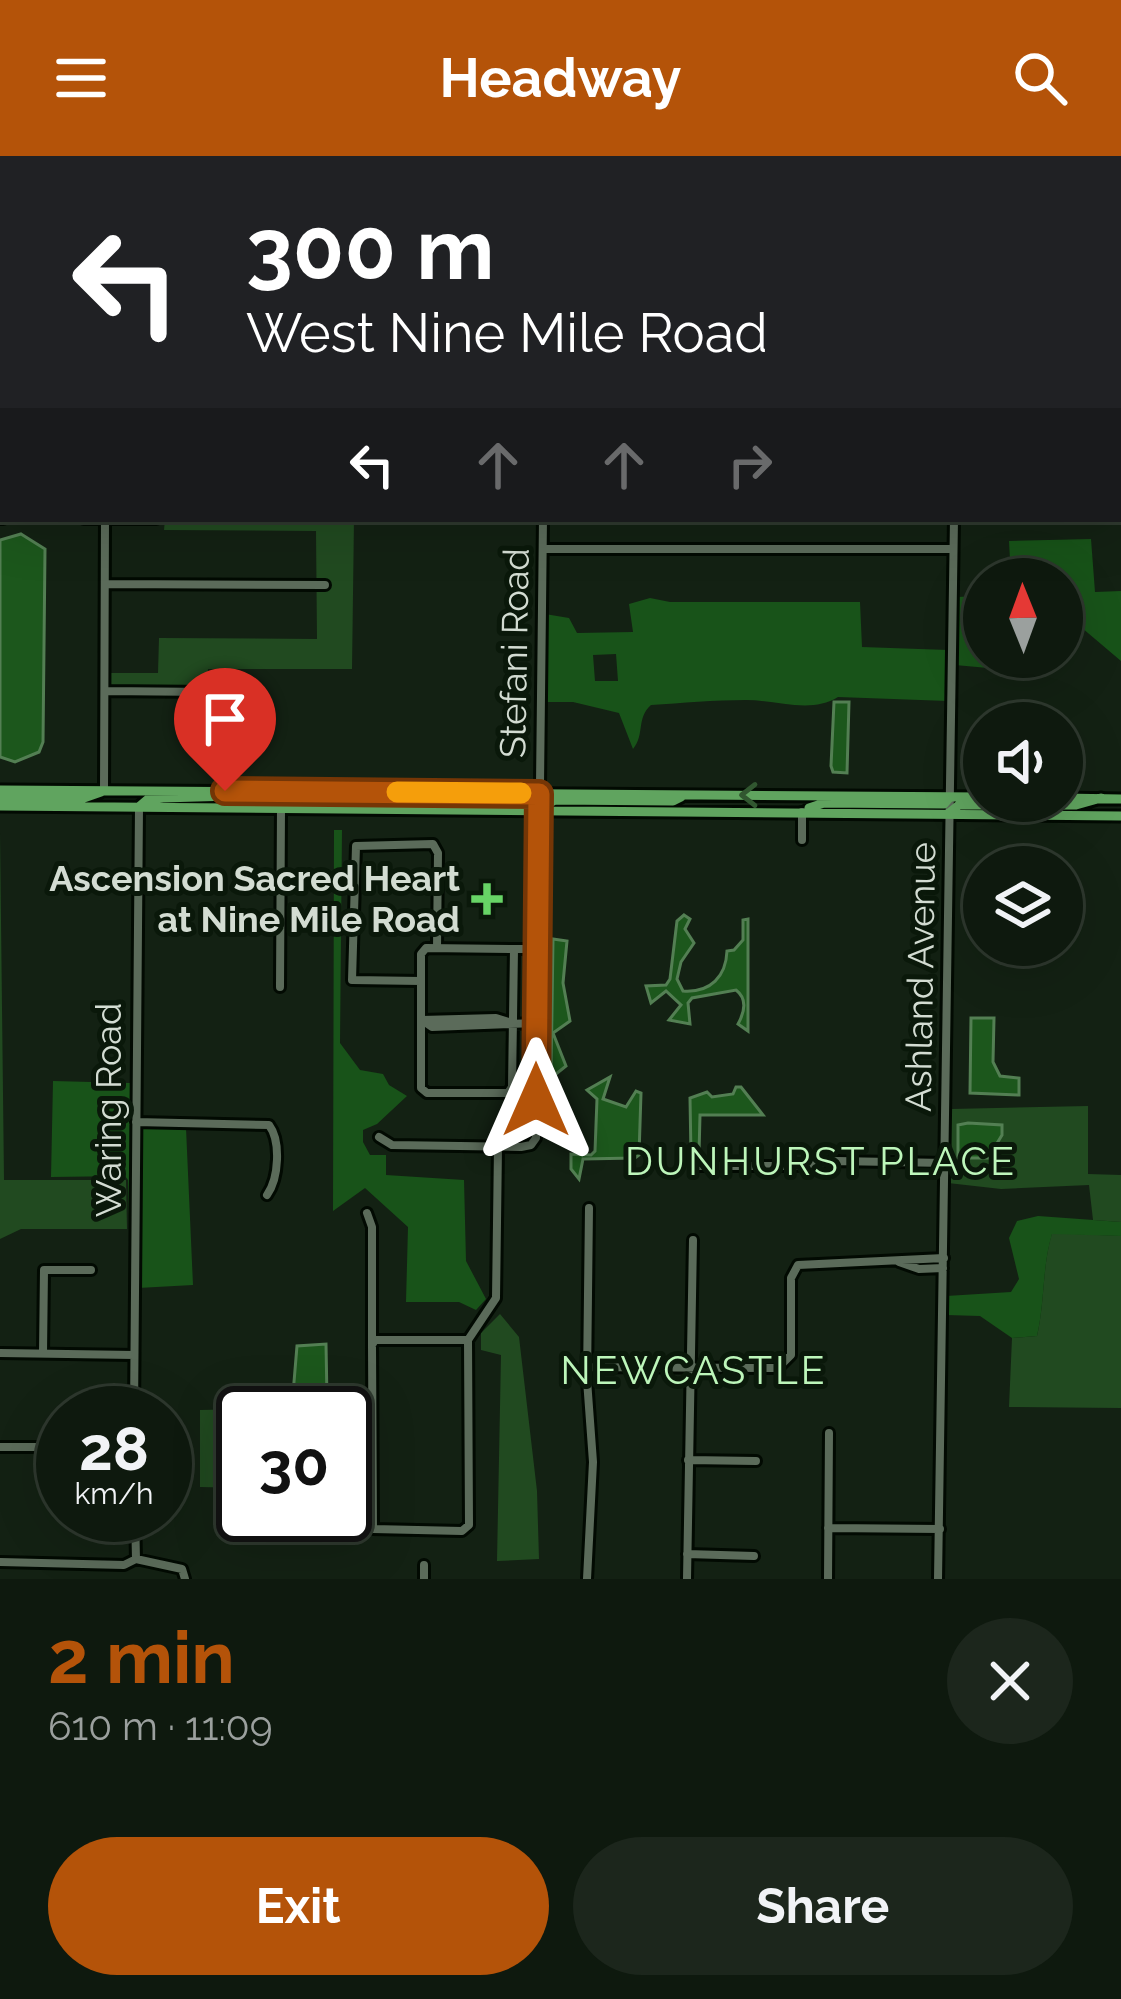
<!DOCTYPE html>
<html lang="en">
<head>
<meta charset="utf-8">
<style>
	:root { --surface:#0e190e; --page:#1c261c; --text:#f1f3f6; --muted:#9ba09e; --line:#2e382e; --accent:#b45309 }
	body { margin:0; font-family:Raleway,sans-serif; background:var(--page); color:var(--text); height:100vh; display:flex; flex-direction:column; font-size:45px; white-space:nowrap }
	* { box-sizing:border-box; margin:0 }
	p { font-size:39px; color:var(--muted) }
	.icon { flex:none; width:66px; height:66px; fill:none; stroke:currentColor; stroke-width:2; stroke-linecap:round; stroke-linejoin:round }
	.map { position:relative; height:1423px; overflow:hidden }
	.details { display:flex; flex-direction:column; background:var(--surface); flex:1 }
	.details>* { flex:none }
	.hud { position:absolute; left:0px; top:0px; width:1122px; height:366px; box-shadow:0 12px 48px #0002,0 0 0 3px var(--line); background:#202124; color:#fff; overflow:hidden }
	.needle { width:78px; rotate:359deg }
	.fabs { position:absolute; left:963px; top:402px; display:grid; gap:24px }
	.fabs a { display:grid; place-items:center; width:120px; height:120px; border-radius:50%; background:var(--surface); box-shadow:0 12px 48px #0002,0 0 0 3px var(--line); font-size:60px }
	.speed { position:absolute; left:36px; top:1230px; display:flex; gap:24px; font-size:60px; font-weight:700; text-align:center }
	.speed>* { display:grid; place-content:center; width:156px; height:156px; border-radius:50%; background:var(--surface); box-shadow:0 12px 48px #0002,0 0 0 3px var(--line); line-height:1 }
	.speed small { font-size:30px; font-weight:400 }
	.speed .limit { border:6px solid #111; border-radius:18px; background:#fff; color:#111 }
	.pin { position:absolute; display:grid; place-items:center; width:102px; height:102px; color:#fff; margin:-123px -51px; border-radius:50% 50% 50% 0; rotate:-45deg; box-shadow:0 0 12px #0007 }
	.pin .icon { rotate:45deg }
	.me { position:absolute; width:132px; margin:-66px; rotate:0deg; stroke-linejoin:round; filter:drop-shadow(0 0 9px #0008) }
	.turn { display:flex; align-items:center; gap:42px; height:252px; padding:0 48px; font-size:54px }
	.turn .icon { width:156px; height:156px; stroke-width:2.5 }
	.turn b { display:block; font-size:84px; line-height:102px }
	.lanes { display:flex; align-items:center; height:114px; padding:0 48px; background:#0003; justify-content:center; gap:60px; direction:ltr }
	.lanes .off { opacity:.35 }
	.round { display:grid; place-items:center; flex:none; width:126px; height:126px; border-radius:63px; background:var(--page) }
	.summary { display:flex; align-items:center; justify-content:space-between; height:204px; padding:0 48px }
	h1 { font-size:72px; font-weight:700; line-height:90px; color:var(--accent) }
	.cta { display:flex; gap:24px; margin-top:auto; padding:24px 48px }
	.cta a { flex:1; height:138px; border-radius:72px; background:var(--accent); color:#fff; font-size:48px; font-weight:700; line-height:138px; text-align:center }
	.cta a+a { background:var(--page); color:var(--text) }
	header { display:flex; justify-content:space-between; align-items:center; height:156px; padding:0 48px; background:var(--accent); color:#fff; font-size:54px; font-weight:700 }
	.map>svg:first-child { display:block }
</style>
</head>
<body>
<header><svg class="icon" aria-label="menu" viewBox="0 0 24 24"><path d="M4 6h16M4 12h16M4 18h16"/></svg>Headway<svg class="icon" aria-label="search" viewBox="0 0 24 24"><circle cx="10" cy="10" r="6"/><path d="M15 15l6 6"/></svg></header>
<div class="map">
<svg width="1121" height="1423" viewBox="0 0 1121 1423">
	<rect width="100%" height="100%" fill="#132113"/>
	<path fill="#214a20" d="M165,363H354L352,513H208L207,529H111V517H158L159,482L317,483L316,375L164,374Z
		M0,677L4,1024H126L127,1073H21L0,1083Z
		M1088,950V1018L1121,1019V1066L1093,1064L1089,1029L1001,1033L948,1027L951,953Z
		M1052,1077L1121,1080V1252L1009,1251L1012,1182L1037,1180C1045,1145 1042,1111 1052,1077Z
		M500,1158L519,1181L537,1335L539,1403L497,1405L501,1199L481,1194V1177Z
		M331,1251V1257H243V1332L200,1331V1254Z"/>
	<path fill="#185319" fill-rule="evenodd" d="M1091,383L1095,436L1121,435V505L1062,455V423H1011L1009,385Z
		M984,440V501H1002L999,513L955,509L956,441Z
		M650,442L670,446H860L862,491L948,494V545L838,541C811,558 777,544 746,544C714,544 682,547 651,549C636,562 645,579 633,593L619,557L573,546H544L545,458L569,462L577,477L633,476L629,448ZM616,498L618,525H595L593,499Z
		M334,674H342L340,887L360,914L383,918L389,929L407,940L377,968L363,974V986L370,999H386V1019L464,1024L466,1105L486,1143L476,1154L459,1146H406L408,1071L365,1032L333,1055Z
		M53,925L130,927L131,1132L128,1024L125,1020L51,1021Z
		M139,970L186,972L193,1129L138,1132Z
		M1038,1060L1121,1066V1080L1052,1078C1042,1111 1045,1146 1037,1180L1012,1182L980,1160L946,1159V1140L1011,1136L1019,1123L1009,1082L1017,1065Z"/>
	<path fill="#1c571c" stroke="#537f53" stroke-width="3" d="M21,378L45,393L43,586L39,596L15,606L0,601V384Z
		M834,546H849L847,617L833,616L831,610Z
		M684,759L690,763L685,773L694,787L681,806L677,823L683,835C711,837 726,820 727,795L734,794L743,784V764L748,763V875L738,868C743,859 749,844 736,834L692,842L688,847L690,868L669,864L681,849L666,835L651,847L646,830L666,829L670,823L677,765Z
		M553,783L567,785L563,827L570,865L553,877L566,910L551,922Z
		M971,862H994L993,906L1000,920L1019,922V939L970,937Z
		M610,921L603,943L626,951L636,935L641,937L639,999L635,1002L583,1003L579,1023L571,1013V998L591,999L595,995L597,943L587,934Z
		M736,931H741L763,959H700L699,998L691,999L690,942L707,936L712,941L733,938Z
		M968,967L1002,969V979L988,1002H958V969Z
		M326,1188L327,1243L305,1245L293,1238L297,1190Z"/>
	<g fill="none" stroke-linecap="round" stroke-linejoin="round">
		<defs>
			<path id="minor" d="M548,3V0
				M877,3V0
				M960,3V0
				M1113,3V0
				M0,98H3
				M1119,150H1121
				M0,363H3
				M84,363H156
				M543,393H953
				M105,428L325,429
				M105,535L209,536
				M104,634L105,363
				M802,684V656
				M426,792L514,793L512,931L508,937H427L421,932V798Z
				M514,793H538
				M421,825L352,824L356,690L433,688L438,697L437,792
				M280,831L281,652
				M512,867L496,862L422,864L432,871L537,867
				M136,966L269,969C281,985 279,1022 267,1039
				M379,981L392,989L521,991L531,989L536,982L543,363
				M694,1010H795L837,1005L945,1007
				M367,1057L372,1071V1188
				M899,1106L919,1113L943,1112
				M468,1184H375L372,1189L373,1373L462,1375L469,1369L468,1184L496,1142L498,991
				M0,1197L134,1199
				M43,1197L44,1114H91
				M588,1211L778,1212L791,1199V1122L798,1109L944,1102
				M134,1257L139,651
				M0,1291H63
				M688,1304L756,1305
				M135,1359L136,1403
				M828,1372L940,1373
				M687,1398L754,1400
				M0,1406L124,1409L136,1403L182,1413L185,1423
				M424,1423V1409
				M587,1423L593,1306L587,1224L589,1052
				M687,1423L693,1084
				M828,1423L829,1277
				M938,1423L954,363"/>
			<path id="major" d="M0,634L984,641
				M0,642L81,643L101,636
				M1062,642L1121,643
				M405,645H520L537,640
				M0,650L1121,660
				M140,650L147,644L163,642L264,639
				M540,652L555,644L673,645L681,641
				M809,652L824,647L944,648L950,641
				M949,657L959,649H1076L1101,642"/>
		</defs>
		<use href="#minor" stroke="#020a02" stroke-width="14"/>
		<use href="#major" stroke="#020a02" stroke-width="15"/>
		<use href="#minor" stroke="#5b6b5a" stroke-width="8"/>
		<use href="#major" stroke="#60a45f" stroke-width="9"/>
	</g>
	<defs><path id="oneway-chevron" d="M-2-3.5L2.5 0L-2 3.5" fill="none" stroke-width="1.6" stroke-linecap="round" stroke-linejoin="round" transform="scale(3)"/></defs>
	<use stroke="#315730" href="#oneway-chevron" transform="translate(749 639) rotate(-180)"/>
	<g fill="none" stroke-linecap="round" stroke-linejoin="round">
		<defs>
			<path id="route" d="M225,635L539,638L536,944"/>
		</defs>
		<use href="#route" stroke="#753606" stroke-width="30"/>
		<use href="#route" stroke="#b45309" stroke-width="21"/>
		<path stroke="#f59e0b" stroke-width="21" d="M397,636L521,637"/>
	</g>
	<path fill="#67d466" stroke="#0a180a" stroke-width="4.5" d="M481 725h12v12h12v12h-12v12h-12v-12h-12v-12h12z"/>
	<g text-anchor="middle" stroke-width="10" stroke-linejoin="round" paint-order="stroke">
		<g font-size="36" fill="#d3dcd2" stroke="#0a180a">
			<text transform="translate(514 497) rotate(-89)" y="13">Stefani Road</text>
			<text transform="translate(920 821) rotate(-89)" y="13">Ashland Avenue</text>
			<text transform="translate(108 954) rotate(-90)" y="13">Waring Road</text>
		</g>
		<g font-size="36" font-weight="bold" fill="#d3dcd2" stroke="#0a180a" text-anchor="end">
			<text x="460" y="735">Ascension Sacred Heart<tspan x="460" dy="41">at Nine Mile Road</tspan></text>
		</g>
		<g font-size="39" letter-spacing="3" fill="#bdf6ba" stroke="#0a180a">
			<text x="821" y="1019">DUNHURST PLACE</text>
			<text x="694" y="1228">NEWCASTLE</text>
		</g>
	</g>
</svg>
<div class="fabs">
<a><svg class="needle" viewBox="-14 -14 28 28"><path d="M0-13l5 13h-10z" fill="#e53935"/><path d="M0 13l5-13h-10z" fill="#9ba09e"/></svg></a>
<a><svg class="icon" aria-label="sound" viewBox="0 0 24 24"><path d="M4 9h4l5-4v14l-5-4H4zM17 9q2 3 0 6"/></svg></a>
<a><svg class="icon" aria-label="layers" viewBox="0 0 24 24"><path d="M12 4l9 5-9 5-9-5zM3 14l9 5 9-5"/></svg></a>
</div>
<div class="speed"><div>28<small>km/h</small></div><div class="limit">30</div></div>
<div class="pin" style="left:225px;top:635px;background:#d93025"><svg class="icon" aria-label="arrive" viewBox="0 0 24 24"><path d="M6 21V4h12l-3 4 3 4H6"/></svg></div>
<svg class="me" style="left:536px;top:944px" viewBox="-20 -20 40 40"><path d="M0-17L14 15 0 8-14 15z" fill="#b45309" stroke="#fff" stroke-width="4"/></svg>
<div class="hud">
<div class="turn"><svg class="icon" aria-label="left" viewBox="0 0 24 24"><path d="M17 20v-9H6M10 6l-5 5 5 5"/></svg><div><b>300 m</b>West Nine Mile Road</div></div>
<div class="lanes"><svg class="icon" aria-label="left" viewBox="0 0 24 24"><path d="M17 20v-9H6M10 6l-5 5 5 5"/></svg><svg class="icon off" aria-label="ahead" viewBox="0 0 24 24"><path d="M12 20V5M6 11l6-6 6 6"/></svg><svg class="icon off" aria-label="ahead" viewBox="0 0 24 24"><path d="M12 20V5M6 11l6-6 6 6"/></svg><svg class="icon off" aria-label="right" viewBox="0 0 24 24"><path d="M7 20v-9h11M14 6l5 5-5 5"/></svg></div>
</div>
</div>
<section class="details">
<div class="summary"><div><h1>2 min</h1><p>610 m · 11:09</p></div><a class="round"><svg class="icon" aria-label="close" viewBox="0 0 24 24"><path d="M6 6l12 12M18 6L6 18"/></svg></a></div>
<div class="cta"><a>Exit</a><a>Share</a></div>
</section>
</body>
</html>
